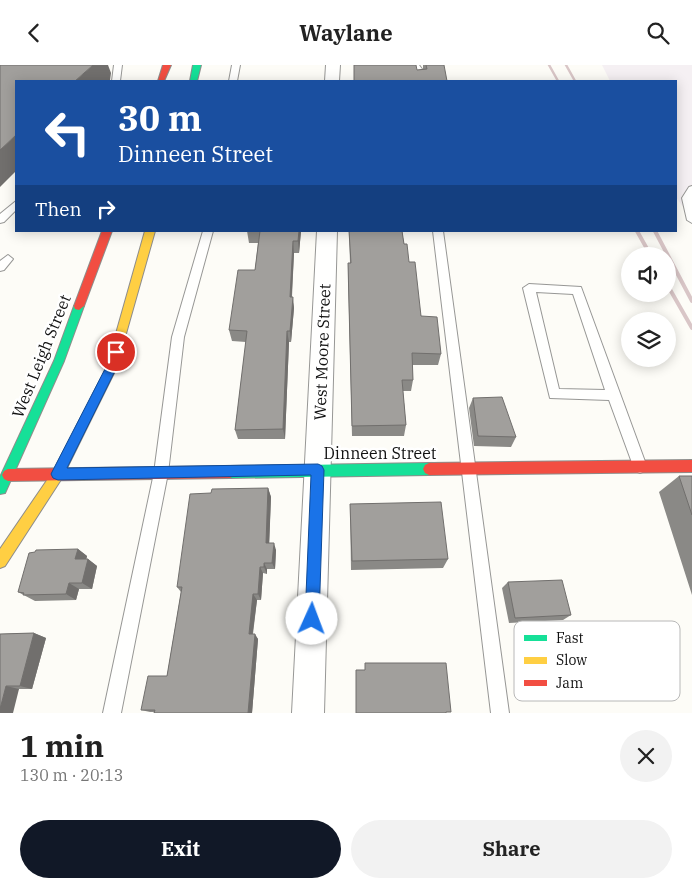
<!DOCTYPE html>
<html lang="en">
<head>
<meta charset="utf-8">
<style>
	:root { --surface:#fff; --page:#f2f2f2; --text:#222; --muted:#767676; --accent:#111827 }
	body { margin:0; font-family:"IBM Plex Serif",serif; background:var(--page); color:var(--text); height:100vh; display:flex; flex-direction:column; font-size:19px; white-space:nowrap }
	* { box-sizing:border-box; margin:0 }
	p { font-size:16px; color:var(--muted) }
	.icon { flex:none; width:28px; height:28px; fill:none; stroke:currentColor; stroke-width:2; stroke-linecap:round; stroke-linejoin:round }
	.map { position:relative; height:648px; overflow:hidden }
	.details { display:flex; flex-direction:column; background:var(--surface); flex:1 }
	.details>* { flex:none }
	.hud { position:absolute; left:15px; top:15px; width:662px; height:152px; border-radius:0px; box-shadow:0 2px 12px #0003; background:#1a4fa0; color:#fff; overflow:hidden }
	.fabs { position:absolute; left:621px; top:182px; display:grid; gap:10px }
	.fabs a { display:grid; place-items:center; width:55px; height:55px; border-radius:50%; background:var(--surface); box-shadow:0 2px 12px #0003; font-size:25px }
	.pin { position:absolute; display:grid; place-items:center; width:42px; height:42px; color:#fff; margin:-21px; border:2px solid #fff; border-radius:50%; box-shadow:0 1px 5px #0007 }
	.me { position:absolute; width:55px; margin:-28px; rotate:2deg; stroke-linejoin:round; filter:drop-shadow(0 0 4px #0008) }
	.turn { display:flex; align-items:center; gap:18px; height:105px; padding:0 20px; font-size:22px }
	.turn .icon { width:65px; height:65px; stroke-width:2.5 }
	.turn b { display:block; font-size:35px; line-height:42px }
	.then { display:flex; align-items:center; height:48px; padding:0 20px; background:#0003; gap:10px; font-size:19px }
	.round { display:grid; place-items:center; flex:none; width:52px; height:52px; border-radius:26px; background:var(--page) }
	.head { display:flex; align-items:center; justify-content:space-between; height:85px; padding:0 20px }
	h1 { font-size:30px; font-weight:800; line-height:38px }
	.button { display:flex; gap:10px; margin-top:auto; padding:10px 20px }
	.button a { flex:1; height:58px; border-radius:30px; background:var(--accent); color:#fff; font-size:20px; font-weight:800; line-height:58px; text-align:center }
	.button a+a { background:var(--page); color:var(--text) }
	header { display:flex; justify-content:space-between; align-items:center; height:65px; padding:0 20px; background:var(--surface); font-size:22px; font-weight:800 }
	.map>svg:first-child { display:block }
</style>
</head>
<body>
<header><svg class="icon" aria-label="back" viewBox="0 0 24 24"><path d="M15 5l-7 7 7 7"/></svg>Waylane<svg class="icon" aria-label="search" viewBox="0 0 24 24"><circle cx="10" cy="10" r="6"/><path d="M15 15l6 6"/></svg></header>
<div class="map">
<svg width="692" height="648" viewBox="0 0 692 648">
	<rect width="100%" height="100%" fill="#fdfcf7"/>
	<path fill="#f5f0f3" d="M602,0H692V155L676,132V16H610Z"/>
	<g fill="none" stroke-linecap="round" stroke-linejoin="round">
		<defs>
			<path id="lane" d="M114,0H122L120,16H112Z
				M232,0H240L237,16H229Z
				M411,0H419L422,4L424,16H416L414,4Z
				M692,121V158L687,155L682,133L689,122Z
				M16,136V145L4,157L0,158V149Z
				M203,166H213L184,272L168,408L121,648H103L154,408L172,272Z
				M433,166H443L509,648H491Z
				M8,190L13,194L4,205L0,206V196Z
				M529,219L581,222L647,402L645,406L640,408L635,406L609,335L550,333L523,223ZM536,227L573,229L605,325L559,324Z"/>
			<path id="street" d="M326,0H340L339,16H325Z
				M317,166H337L324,648H292Z"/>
			<path id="fast" d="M193,0H201L197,16H190Z
				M79,237L84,241L64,296L5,428L0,429V412L54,296L74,241Z
				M429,398L433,400L435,404L433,408L429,410L230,413L226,411L224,407L226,403L230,401Z"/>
			<path id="slow" d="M145,166H155L116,304L62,413L5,501L0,503V484L54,405L106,304Z"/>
			<path id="jam" d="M163,0H171L164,16H158Z
				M102,166H112L84,241L79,245L75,244L74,241Z
				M692,395V407L429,410L425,408L423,404L425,400L429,398Z
				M230,401L234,403L236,407L234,411L230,413L8,416L4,414L2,410L4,406L8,404Z"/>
		</defs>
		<use href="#lane" stroke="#979795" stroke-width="2"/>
		<use href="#street" stroke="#979795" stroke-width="2"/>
		<use href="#fast" stroke="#8e8d8b" stroke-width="2"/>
		<use href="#slow" stroke="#8e8d8b" stroke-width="2"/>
		<use href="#jam" stroke="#8e8d8b" stroke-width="2"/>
		<use href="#lane" fill="#fffffe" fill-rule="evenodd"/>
		<use href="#street" fill="#fffffe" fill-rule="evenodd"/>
		<use href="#fast" fill="#16e098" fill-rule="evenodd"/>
		<use href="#slow" fill="#ffcf43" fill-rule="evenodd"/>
		<use href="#jam" fill="#f24e42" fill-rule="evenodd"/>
		<path stroke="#d9c6c7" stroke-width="2.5" d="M549,0L558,16
			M566,0L575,16"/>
		<path stroke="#d9c6c7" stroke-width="4" d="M637,166L651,191
			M655,166L692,236
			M668,221L692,263"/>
	</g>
	<path fill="#8a8986" d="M423,0H426L447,16L417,5L423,4Z
		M247,166H301L299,188H294L292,232L294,243L291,277H289L285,374H238L235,365L246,277L232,276L229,265L255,205L258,178H249Z
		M349,166H402L404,179L421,251L441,289L438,300H412L413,315L411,326H403L406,360L404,371H352L348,210V198H350Z
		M473,333L516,372L511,382L474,381L469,343Z
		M679,411H692V530L659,427Z
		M268,423L271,432L269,478L276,485L275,504H267V509L263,508L261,535H257L253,569L258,574L252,648H154V647H150L141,645L167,611L181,527L177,522L211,428Z
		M350,439L448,494L443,503L351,505Z
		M78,484L87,491L86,494H88L97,501L92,524H79L76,535L35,536L18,527Z
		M508,517L571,550L563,555L509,558L502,523Z
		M34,568L46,573L32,624H19L0,648V569Z"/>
	<path fill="#716f6d" d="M93,0H108L111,8L110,15L109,16H75Z
		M16,70V106L0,122V85Z
		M299,166H301L299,188L298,176Z
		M293,176L294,188L291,243L290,232Z
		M293,232L294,243L291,277L290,266Z
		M287,266L289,277L285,374L283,364Z
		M268,423L271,432L269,485L266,478Z
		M274,478L276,485L275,504L272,498Z
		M78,484L87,491L85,501L75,494Z
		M88,494L97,501L92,524L82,518Z
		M264,498L267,504V509L264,502Z
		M260,502L263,508L261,535L258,529Z
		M69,518L79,524L76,535L66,529Z
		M253,529L257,535L252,573L249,569Z
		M34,568L46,573L32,624L20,621Z
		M255,569L258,574L252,648H248Z
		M6,621L19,624L13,648H0V644Z"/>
	<path fill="#a19f9c" stroke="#716f6d" d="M0,0H93L75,16H16V70L0,85Z
		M354,0H416L417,5L427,4L426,0H444L447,16H354Z
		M260,166H299L298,176H293L290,232H293L290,266H287L283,364L235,365L247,266L229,265L238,205H255Z
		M349,166H402L404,179H407L409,197H415L421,251L437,252L441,289L412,288L413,315H402L406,360L352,361L348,198H351Z
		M502,332L516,372L478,371L473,333Z
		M679,411H692V450Z
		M268,423L266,478H274L272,498H264V502H260L258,529H253L249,569H255L248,648H154L155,645H141L148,611H167L182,522H177L190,429L211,428L212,424Z
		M441,437L448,494L352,496L350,439Z
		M78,484L75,494H88L82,518H69L66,529L23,530L24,528L18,527L29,488L35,487L36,485Z
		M562,515L571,550L515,553L508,517Z
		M34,568L20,621H6L0,644V569Z
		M365,598H446L451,647H446V648H356V605H365Z"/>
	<path fill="#1a73e8" stroke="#114b97" d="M116,282L121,287L116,304L67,403L318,399L322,401L324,405L319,554L317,559L312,562L307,559L305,554L311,410L58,415L53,413L51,409L53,405L105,304L110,287Z"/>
	<g text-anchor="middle" stroke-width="5" stroke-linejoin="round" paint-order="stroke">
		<g font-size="16" fill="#111" stroke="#fff">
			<text transform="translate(322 287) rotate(-88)" y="6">West Moore Street</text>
			<text transform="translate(41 291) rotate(-68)" y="6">West Leigh Street</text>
			<text x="380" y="394">Dinneen Street</text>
		</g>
	</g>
	<rect x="514" y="556" width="166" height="80" rx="8" fill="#fff" stroke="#b8b8b8" stroke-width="1"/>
	<rect x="524" y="570" width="23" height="6" fill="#16e098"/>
	<rect x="524" y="592" width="23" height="7" fill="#ffcf43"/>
	<rect x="524" y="615" width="23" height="6" fill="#f24e42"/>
	<g font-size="14" fill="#111">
		<text x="556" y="578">Fast</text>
		<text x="556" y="600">Slow</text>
		<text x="556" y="623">Jam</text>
	</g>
</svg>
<div class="fabs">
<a><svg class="icon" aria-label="sound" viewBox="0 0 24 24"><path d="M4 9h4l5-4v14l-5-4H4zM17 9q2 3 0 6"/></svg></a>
<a><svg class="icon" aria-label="layers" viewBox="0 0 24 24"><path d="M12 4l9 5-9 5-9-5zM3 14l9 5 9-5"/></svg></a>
</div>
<div class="pin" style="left:116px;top:287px;background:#d93025"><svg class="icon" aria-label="arrive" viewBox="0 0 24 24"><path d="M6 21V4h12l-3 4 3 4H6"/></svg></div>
<svg class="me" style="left:312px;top:554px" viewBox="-20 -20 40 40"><circle r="19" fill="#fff"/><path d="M0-13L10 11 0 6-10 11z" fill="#1a73e8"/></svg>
<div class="hud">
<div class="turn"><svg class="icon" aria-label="left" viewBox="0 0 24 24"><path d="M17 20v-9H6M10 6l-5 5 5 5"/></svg><div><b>30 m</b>Dinneen Street</div></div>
<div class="then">Then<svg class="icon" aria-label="right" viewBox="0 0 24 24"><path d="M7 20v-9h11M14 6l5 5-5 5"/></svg></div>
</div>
</div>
<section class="details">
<div class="head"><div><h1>1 min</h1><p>130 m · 20:13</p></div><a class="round"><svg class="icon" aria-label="close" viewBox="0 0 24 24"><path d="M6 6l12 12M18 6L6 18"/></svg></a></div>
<div class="button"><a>Exit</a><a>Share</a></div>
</section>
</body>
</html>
